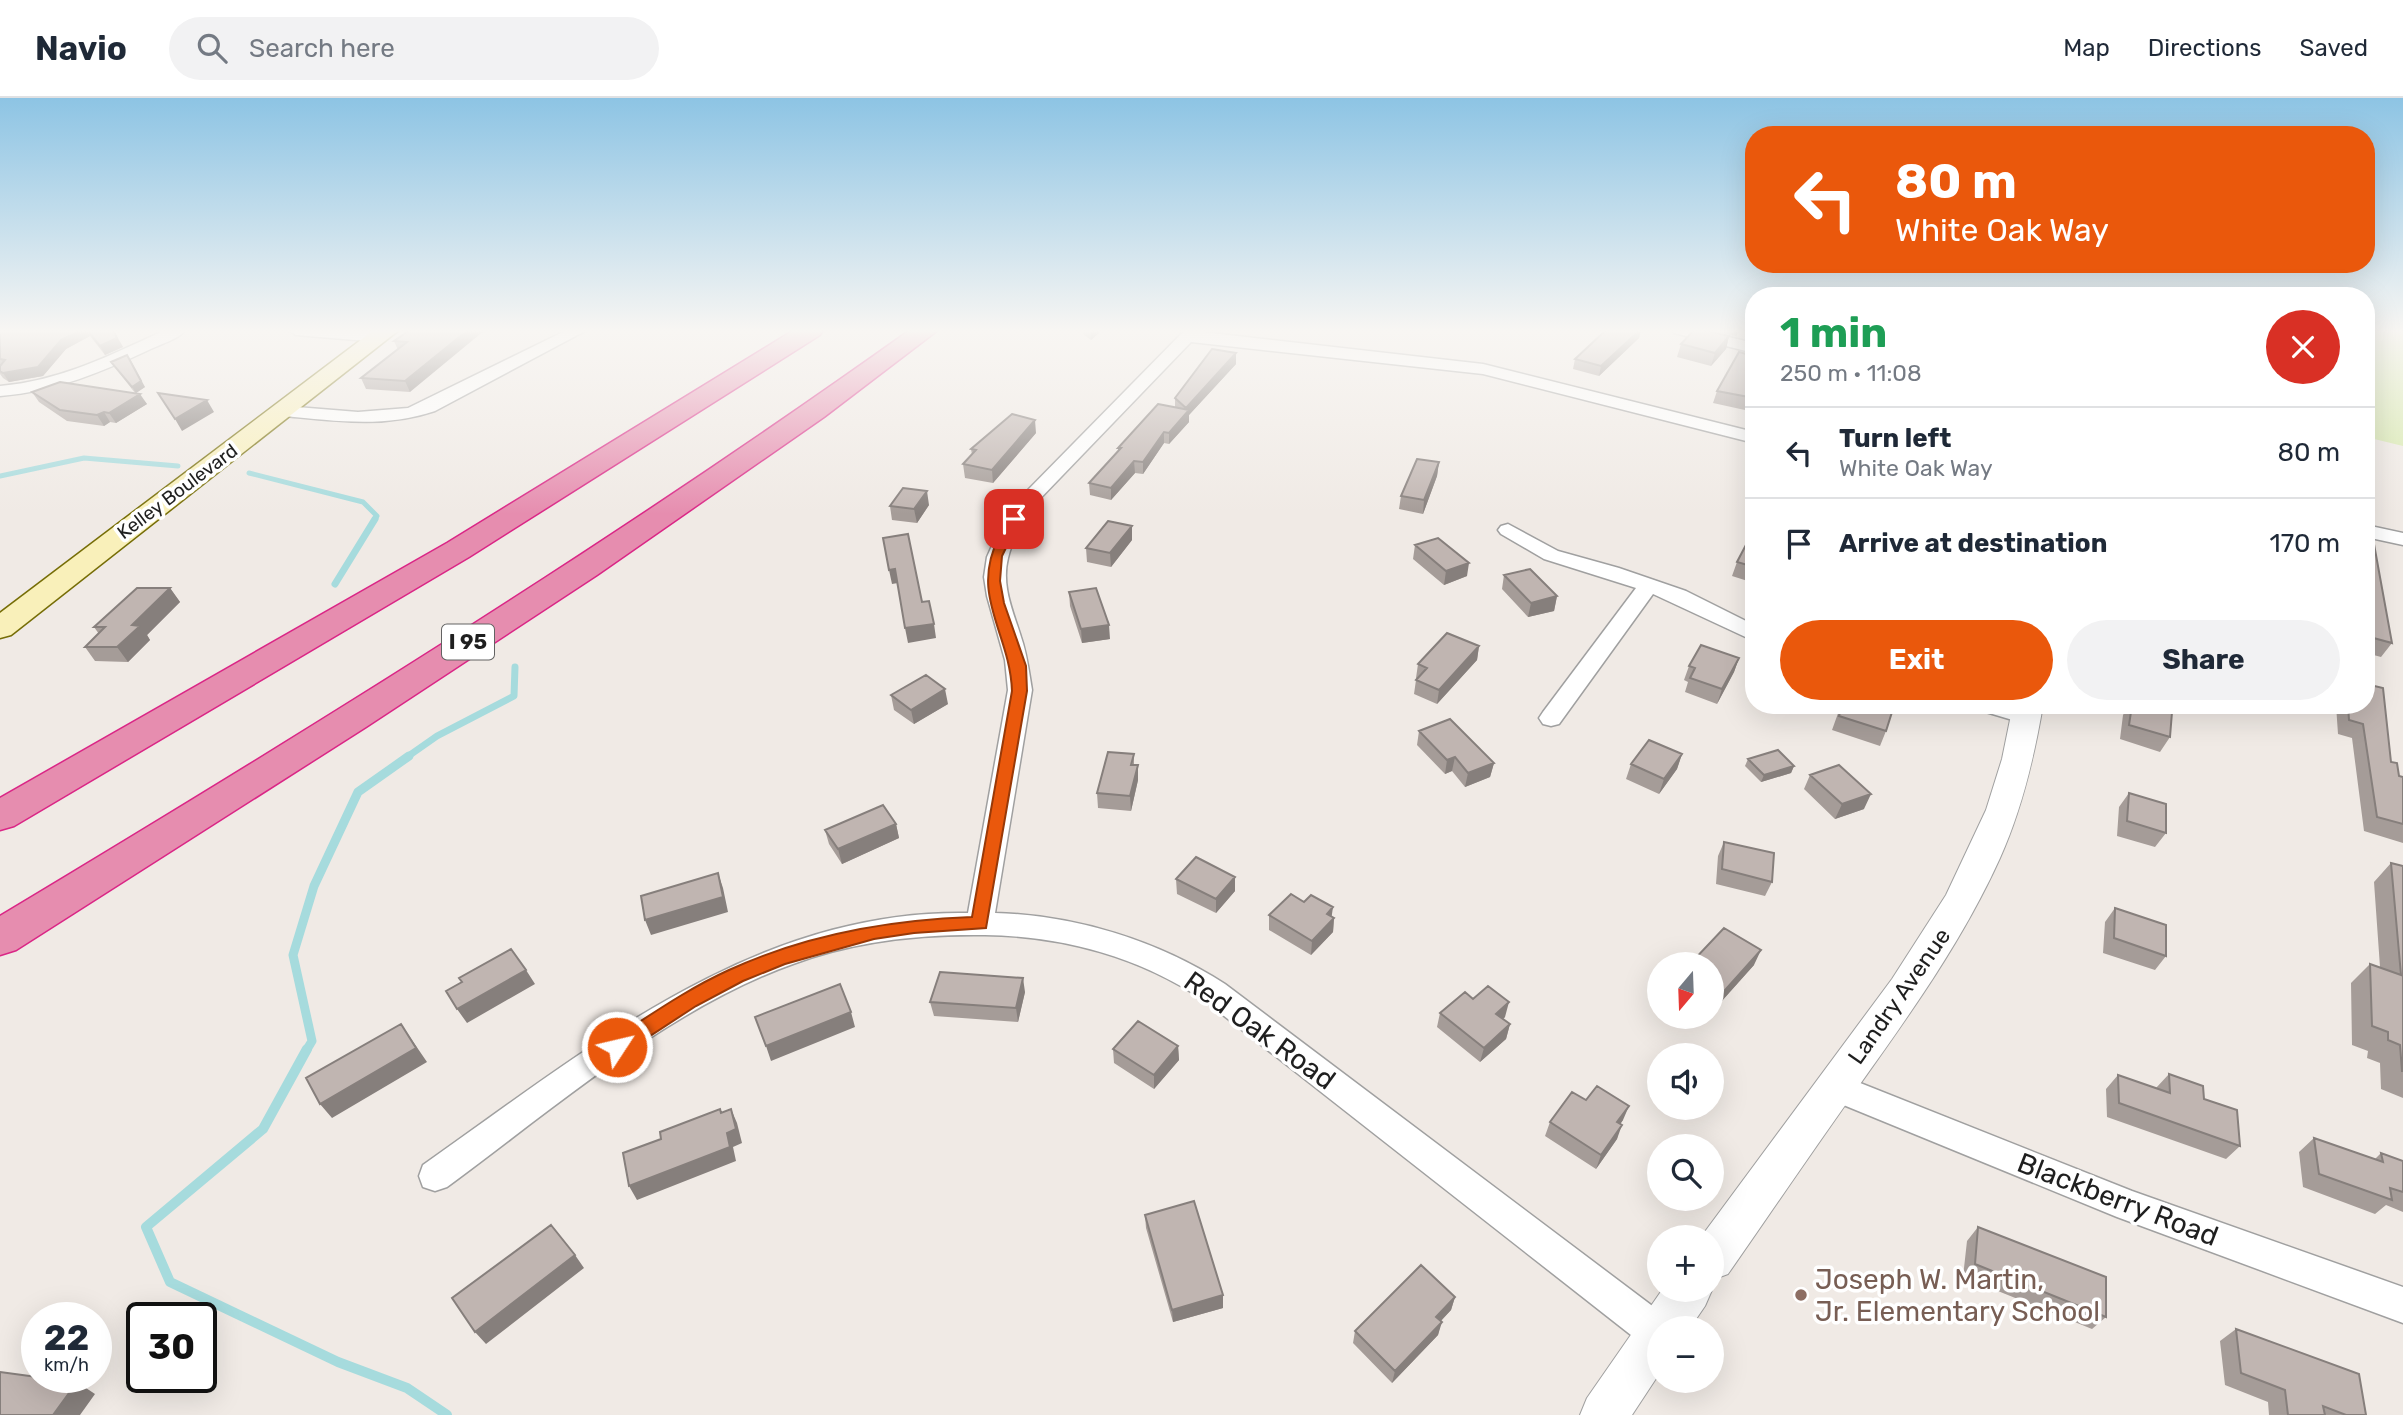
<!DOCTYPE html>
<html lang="en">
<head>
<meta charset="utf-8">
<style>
	:root { --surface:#fff; --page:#f2f2f3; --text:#1f2937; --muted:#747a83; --line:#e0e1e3; --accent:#ea580c }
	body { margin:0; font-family:Rubik,sans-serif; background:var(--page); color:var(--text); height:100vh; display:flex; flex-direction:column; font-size:26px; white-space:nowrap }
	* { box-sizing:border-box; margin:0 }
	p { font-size:23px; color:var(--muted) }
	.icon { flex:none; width:38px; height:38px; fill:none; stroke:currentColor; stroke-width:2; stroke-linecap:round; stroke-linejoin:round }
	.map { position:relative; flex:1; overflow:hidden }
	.side { position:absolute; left:1745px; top:189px; width:630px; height:427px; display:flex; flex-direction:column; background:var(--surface); border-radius:28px; box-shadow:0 7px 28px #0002 }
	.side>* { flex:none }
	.guide { position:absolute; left:1745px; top:28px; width:630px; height:147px; border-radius:28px; box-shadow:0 7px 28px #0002; background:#ea580c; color:#fff; overflow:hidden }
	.needle { width:46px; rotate:199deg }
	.controls { position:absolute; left:1647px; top:854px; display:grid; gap:14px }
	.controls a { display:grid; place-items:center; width:77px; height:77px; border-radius:50%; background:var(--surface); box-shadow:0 7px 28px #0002; font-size:35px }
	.speed { position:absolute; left:21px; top:1204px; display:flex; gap:14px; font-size:35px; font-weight:700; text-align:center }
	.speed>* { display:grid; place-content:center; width:91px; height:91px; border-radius:50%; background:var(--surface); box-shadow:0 7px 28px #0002; line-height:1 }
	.speed small { font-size:18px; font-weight:400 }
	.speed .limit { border:4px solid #111; border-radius:10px; background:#fff; color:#111 }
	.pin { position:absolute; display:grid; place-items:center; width:60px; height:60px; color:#fff; margin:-30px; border-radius:14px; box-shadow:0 4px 10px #0006 }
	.me { position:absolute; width:77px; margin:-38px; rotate:55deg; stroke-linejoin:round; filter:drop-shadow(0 0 5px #0008) }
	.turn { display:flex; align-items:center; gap:24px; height:147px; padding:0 35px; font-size:32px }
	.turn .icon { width:91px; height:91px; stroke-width:2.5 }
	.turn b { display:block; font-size:49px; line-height:60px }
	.round { display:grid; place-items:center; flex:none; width:74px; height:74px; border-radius:37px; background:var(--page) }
	.headline { display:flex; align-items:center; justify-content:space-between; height:119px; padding:0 35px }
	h1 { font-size:42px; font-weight:700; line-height:52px; color:#1e9e55 }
	.button { display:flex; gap:14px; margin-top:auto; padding:14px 35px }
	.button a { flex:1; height:80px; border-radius:42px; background:var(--accent); color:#fff; font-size:28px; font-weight:700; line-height:80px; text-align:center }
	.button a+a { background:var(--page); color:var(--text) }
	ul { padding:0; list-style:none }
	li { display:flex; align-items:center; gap:21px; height:91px; padding:0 35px; border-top:2px solid var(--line) }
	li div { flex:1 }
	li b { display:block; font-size:26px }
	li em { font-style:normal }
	header { display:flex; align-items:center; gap:42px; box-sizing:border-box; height:98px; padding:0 35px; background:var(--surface); border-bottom:2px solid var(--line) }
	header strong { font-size:33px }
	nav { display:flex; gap:38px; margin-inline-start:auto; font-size:24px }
	.search { width:490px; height:63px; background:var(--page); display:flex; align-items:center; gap:18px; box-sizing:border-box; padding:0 24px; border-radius:38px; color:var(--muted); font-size:26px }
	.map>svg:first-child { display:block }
</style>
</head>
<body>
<header>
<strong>Navio</strong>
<div class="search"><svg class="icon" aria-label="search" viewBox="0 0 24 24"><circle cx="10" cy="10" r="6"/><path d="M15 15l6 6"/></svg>Search here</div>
<nav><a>Map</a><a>Directions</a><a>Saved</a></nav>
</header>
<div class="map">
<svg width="2403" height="1317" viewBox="0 0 2403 1317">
	<rect width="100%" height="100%" fill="#f0eae5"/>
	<path fill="#d6e9ab" d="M2366,232H2403V348L2366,339Z"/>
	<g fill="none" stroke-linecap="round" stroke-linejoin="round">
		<path stroke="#a6dbdd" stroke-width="5" d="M249,375L363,404L377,418L374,423
			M0,378L84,360L178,368"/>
		<path stroke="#a6dbdd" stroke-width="7" d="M335,486L375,421
			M407,659L437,638L514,598L515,569"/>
		<path stroke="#a6dbdd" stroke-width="9" d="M306,953L312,943L293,857L314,788L358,694L409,658"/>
		<path stroke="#a6dbdd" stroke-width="10" d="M307,951L263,1031L146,1129L170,1184L338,1264L407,1290L447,1317"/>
		<defs>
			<path id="minor" d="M165,232H186C178,241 164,245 153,250C104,273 55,294 0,298V288C60,283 111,257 165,232Z
				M288,232C307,231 375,227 387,239L379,244L296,237Z
				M567,232H587L435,313C385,330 336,323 284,318L275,313L284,308L358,314L408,310Z
				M1185,232L1483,266L1754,334V345L1483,276L1191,244L1034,407C1024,424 1012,441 1008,460C1001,488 1013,513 1021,539C1027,556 1029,574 1032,592L995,815C1075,817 1159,843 1225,886L1671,1222L1674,1230H1659V1253L1645,1248L1205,903C1140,859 1063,838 985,837C920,836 854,843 793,866C669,910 552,1012 447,1089L435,1093L423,1089L419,1078L423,1067C588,951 755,811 968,815L1008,592L1005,562L987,498L984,479L987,459L998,434L1020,400Z
				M1672,232H1699L1754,245V255L1674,235Z
				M1508,426L1558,453L1619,470L1686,493L1754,527V543L1653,496L1559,626L1551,628L1543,626L1539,620L1543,614L1636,490L1544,461L1501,436L1498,432L1501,428Z
				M2366,427L2403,435V447L2366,439Z
				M1975,607H2016L2034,612L2038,618L2034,624L2026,626L1979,612Z
				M1835,975L2132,1093L2403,1189V1225L2117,1119L1824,999L1819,989L1824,979Z"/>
			<path id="tertiary" d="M2013,607H2043C2034,660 2022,711 2000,760C1963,842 1910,916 1858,989C1814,1051 1771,1114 1728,1176L1712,1182V1139H1701L1892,881L1946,797L1986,712L2002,661Z
				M1662,1192H1712L1705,1208L1690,1230H1659V1276L1632,1317H1580L1587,1300Z"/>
			<path id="secondary" d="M374,232H399L11,537L0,540V515Z"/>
			<path id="motorway" d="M794,232H823L820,237L469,459L14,728L0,732V700L447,445Z
				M910,232H938L824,319L597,477L366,629L16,852L0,857V818C310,632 616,442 910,232Z"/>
		</defs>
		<use href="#minor" stroke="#a0a0a0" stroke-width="3"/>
		<use href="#tertiary" stroke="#a0a0a0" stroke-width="2"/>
		<use href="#secondary" stroke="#766d06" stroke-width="3"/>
		<use href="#motorway" stroke="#da2686" stroke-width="3"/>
		<use href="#minor" fill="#fff" fill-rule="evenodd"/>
		<use href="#tertiary" fill="#fff" fill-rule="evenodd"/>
		<use href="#secondary" fill="#f9f0ba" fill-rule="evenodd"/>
		<use href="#motorway" fill="#e68daf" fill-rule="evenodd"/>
	</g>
	<path fill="#a59c98" d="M0,232H113L123,249L105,257L90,238L66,251L43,278L9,284L3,280L0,276Z
		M410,232V294L366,291L361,280L398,252L394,243Z
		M1083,232H1102L1091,242L1083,236Z
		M1606,232H1641L1639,240L1599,278L1573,271L1575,261Z
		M1710,232H1741L1736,238Z
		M1729,238L1726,251L1711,268L1677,259L1681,246Z
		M1236,255V266L1189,317V324L1169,346L1164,345L1143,376L1135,375L1111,402L1090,397L1089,385L1118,353V350L1175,309V300Z
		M1754,258V314L1713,305L1717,293Z
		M111,264L145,289L136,295L147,306L116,325L110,324L104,328L67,323L39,304L32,294L135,295Z
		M1036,335L993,385L965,380L963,366L972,357L971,351Z
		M1439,364L1437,378L1423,416L1399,411L1401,398Z
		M929,407L917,425L892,422L890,408Z
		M1132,442L1111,469L1087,464L1086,450Z
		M2366,444L2392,545L2381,559L2366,555Z
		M1415,447L1467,478L1444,487L1413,461Z
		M1754,447V485L1732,478L1737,464Z
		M1504,477L1557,498L1554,513L1528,519L1502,491Z
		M170,490L180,504L147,537L150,542L128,564L95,563L85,549L99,536L94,529Z
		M1069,494L1110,541L1082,545L1070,508Z
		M1479,548L1477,562L1437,606L1414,596L1416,582L1417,581L1416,580L1418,566Z
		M1739,560L1734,574L1717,606L1685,594L1688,584L1684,582L1689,568Z
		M891,597L948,606L914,626L894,612Z
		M1841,607H1872L1886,633L1880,648L1832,632Z
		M2129,607H2148L2170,639L2160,654L2120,641L2123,617Z
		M2336,607H2366L2391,664L2399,678L2403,679V745L2364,733L2352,640L2338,636Z
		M1419,633L1494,665L1490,679L1465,689L1452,673L1445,676L1417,647Z
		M1134,656V667H1138V682L1131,713L1098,710L1097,695Z
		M1682,656L1677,671L1659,696L1626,681L1631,666Z
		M1748,661L1794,668L1791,675L1761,684L1745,668Z
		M1810,677L1864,711L1835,721L1804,691Z
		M2129,695L2166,735L2155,749L2117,738L2119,709Z
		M896,726L899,740L842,766L829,746L825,732Z
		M1724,744L1772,784L1765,798L1716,786L1718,758Z
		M2391,765L2403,768V1000L2381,991L2380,965L2367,960L2368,953L2352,947L2351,885L2370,866L2380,869L2374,784Z
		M1235,779V793L1216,815L1177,796L1176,781Z
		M1304,804L1334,820L1333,834L1311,857L1269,832V817Z
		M2115,810L2166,858L2155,872L2103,855L2105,824Z
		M1712,866L1754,867L1712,914Z
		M1025,894L1018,924L934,918L930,904Z
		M1473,901L1505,919L1503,921L1510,926L1506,941L1480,964L1437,929L1440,915Z
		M1178,948L1179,962L1154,991L1114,965L1113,951Z
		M2169,976L2204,1001L2240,1048L2226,1061L2107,1019L2106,991L2118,977L2156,990Z
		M1586,1002L1623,1022L1620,1026L1617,1041L1596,1071L1545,1038L1550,1024Z
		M2314,1040L2375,1061L2381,1055L2403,1063V1114L2386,1107L2375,1116L2303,1089L2299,1054Z
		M1145,1117L1223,1210L1173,1224L1146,1130Z
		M1978,1129L2106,1219L2092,1231L1963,1179L1967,1143Z
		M1455,1199L1451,1212L1441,1223L1438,1237L1392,1285L1353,1245L1355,1233Z
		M2236,1231L2366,1317H2269L2268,1304L2225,1287L2220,1243Z"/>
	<path fill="#867f7c" d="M81,232H86L90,238L66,251L43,278L9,284L3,275L61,242Z
		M113,232L123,249L105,257L100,248Z
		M468,232H485L410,294L405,283Z
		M1091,232H1102L1091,242Z
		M1640,232H1641L1639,240L1599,278L1601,268Z
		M1729,238L1726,251L1711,268L1715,255Z
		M1236,255V266L1189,317V324L1169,346V335L1186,315V310Z
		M131,263L145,289L136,295L132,289Z
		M140,296L147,306L116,325L109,315Z
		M207,302L214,314L182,333L175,321Z
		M104,314L110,324L104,328L97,317Z
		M1035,322L1036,335L993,385L992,372Z
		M1164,334V345L1143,376V364Z
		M1134,363L1135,375L1111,402V390Z
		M1439,364L1437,378L1423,416L1424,402Z
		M927,393L929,407L917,425L914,411Z
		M1132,428V442L1111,469L1110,455Z
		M1469,465L1467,478L1444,487L1446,473Z
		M895,471L898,485L892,486L889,472Z
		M170,490L180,504L147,537L150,542L128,564L117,549L132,527Z
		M1557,498L1554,513L1528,519L1531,505Z
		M934,526L936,540L908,545L905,530Z
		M1109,527L1110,541L1082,545L1081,531Z
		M1479,548L1477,562L1437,606L1439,592Z
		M1739,560L1734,574L1717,606L1722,591Z
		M945,591L948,606L914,626L911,612Z
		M1682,656L1677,671L1659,696L1664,681Z
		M1455,659L1452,673L1445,676L1447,662Z
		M1494,665L1490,679L1465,689L1468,675Z
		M1138,667V682L1131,713L1130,698Z
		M1794,668L1791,675L1761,684L1764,677Z
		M1871,696L1864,711L1835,721L1842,706Z
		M896,726L899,740L842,766L838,751Z
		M718,775L723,790L728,814L651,837L645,822Z
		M1235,779V793L1216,815V801Z
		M1333,809L1331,823L1334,820L1333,834L1311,857L1312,843L1327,816Z
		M1761,852L1754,867L1712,914L1718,900Z
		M526,872L535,886L467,925L457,911Z
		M1023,880L1025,894L1018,924L1016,910Z
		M1509,904L1505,919L1493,930L1496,916Z
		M851,914L855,929L771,963L766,948Z
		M401,926L427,964L332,1020L320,1006Z
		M1510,926L1506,941L1480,964L1484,950Z
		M1178,948L1179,962L1154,991V977Z
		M1629,1008L1623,1022L1612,1038L1617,1024Z
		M731,1011L737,1025L742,1045L733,1049L736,1063L637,1102L629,1088L727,1035Z
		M1622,1027L1617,1041L1596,1071L1601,1057Z
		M575,1157L584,1170L486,1246L475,1234Z
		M1223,1197V1210L1173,1224L1172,1212Z
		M1455,1199L1451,1212L1433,1231L1436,1219Z
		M1442,1224L1438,1237L1392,1285L1395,1273Z
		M77,1284L95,1296L80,1317H53Z"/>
	<path fill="#c0b5b1" stroke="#867f7c" stroke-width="2" d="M0,232H81L61,242L38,269L3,275L0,273V268L5,262L0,261Z
		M87,232H113L117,240L100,248Z
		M410,232H468L405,283L361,280L407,244L394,243Z
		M1606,232H1640L1601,268L1575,261Z
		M1694,232H1703L1729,238L1715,255L1681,246Z
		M1212,251L1236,255L1186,310L1175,300Z
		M1739,254L1754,258V300L1717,293Z
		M127,257L141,283L132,289L111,264Z
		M60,284L140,296L109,315L104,314L97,317L60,312L32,294Z
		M158,295L207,302L175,321Z
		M1158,306L1189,312L1169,335L1164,334L1143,364L1134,363L1111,390L1089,385L1121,350H1118Z
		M1012,316L1035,322L992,372L963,366L976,352L971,351Z
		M1417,361L1439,364L1424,402L1401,398Z
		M903,390L927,393L914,411L890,408Z
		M1108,423L1132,428L1110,455L1086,450Z
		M908,436L922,504L929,503L934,526L905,530L895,471L889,472L883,440Z
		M1438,440L1469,465L1446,473L1415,447Z
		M2366,444L2374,446L2392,545L2366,538Z
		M1747,445L1754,447V469L1737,464Z
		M1530,471L1557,498L1531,505L1504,477Z
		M137,490H170L132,527L140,528L117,549H85L105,529H94Z
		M1096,490L1109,527L1081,531L1069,494Z
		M1447,535L1479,548L1439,592L1416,582L1427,570L1418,566Z
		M1701,547L1739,560L1722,591L1690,580L1695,570L1689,568Z
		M926,577L945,591L911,612L891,597Z
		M2366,586L2383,590L2391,664L2397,665L2399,678L2403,679V726L2377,719L2363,626L2349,622L2348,607H2366Z
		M1842,607H1872L1892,614L1886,633L1839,618Z
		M2132,607H2148L2172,614L2170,639L2129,627Z
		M1450,621L1494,665L1468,675L1455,659L1447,662L1419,633Z
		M1649,642L1682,656L1664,681L1631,666Z
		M1778,652L1794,668L1764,677L1748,661Z
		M1108,654L1134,656L1131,667H1138L1130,698L1097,695Z
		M1839,667L1871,696L1842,706L1810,677Z
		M2129,695L2166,706V735L2127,723Z
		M883,707L896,726L838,751L825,732Z
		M1724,744L1774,755L1772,784L1722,771Z
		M1196,759L1235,779L1216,801L1176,781Z
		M2391,765L2403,768V973H2402L2400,947L2388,942V934L2372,928L2370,866L2401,877Z
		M718,775L723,799L645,822L641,798Z
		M1291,796L1304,804L1311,797L1333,809L1327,816L1334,820L1312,843L1269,817Z
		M2115,810L2166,827V858L2114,840Z
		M1724,830L1761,852L1718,900L1712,896V866H1690Z
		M511,851L526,872L457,911L446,893L462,884L459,880Z
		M940,874L1023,880L1016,910L930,904Z
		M840,886L851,914L766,948L755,919Z
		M1488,888L1509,904L1496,916L1510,926L1484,950L1440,915L1465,894L1473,901Z
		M1138,923L1178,948L1154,977L1113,951Z
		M401,926L416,950L320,1006L306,980Z
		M2169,976L2203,988L2204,1001L2237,1012L2240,1048L2119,1005L2118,977L2170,995Z
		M1597,988L1629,1008L1617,1024L1622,1027L1601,1057L1550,1024L1572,994L1586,1002Z
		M720,1011L721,1015L731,1011L736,1031L727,1035L730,1049L629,1088L623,1055L661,1041L660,1034Z
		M2314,1040L2383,1064L2381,1055L2403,1063V1094L2390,1090L2392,1102L2319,1076Z
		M1194,1103L1223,1197L1172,1212L1145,1117Z
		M551,1127L575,1157L475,1234L452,1200Z
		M1978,1129L2106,1179V1219L1975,1166Z
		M1421,1167L1455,1199L1436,1219L1442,1224L1395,1273L1355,1233Z
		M2236,1231L2359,1276L2366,1317H2346L2323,1308L2325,1317H2288L2285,1292L2241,1275Z
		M0,1274L37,1279L77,1284L53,1317H0Z"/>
	<linearGradient id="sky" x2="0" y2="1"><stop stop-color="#8dc4e4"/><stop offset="0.56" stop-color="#f8f6f3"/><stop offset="1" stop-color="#f8f6f3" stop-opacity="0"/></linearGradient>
	<rect width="2403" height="416" fill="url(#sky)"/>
	<path fill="#ea580c" stroke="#983908" stroke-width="2" d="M1014,417L1020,421L1002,458L1000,483L1004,505L1026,568L1027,593L986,830L914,835L874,841L785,866L743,883L696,908L624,955L617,957L610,955L607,949L610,943C649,918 687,891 729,872C805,837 889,822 972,819L1012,593C1010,534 969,498 999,439C1003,431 1005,420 1014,417Z"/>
	<circle fill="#8d6e63" stroke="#fff" stroke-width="2.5" cx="1801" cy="1197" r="7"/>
	<g text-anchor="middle" stroke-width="7" stroke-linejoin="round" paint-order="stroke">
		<g font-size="19" fill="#1f1f1f" stroke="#fff">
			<text transform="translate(177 393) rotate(-37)" y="7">Kelley Boulevard</text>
		</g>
		<rect fill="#fff" stroke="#626262" stroke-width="2" x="442" y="526.5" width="52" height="35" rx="5"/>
		<g font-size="21" font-weight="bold" fill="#1f1f1f">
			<text x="468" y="551">I 95</text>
		</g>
		<g font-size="23" fill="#1f1f1f" stroke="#fff">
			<text transform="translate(1899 898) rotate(-55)" y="8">Landry Avenue</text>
		</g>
		<g font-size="28" fill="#1f1f1f" stroke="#fff">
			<text transform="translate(1260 932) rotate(36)" y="10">Red Oak Road</text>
			<text transform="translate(2118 1101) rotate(21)" y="10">Blackberry Road</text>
		</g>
		<g font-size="28" fill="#785e54" stroke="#fff" text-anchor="start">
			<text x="1815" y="1191">Joseph W. Martin,<tspan x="1815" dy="32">Jr. Elementary School</tspan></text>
		</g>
	</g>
</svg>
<div class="controls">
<a><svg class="needle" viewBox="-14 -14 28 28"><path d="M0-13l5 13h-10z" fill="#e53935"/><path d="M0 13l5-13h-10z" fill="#747a83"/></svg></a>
<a><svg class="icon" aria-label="sound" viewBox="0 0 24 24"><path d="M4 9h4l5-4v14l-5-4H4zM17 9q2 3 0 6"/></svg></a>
<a><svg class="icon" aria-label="search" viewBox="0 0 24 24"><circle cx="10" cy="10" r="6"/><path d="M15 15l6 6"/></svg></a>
<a>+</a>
<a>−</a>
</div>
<div class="speed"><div>22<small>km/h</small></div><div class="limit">30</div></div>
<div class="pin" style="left:1014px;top:421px;background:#d93025"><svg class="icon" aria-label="arrive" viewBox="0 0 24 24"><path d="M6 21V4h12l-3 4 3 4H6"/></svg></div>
<svg class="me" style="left:617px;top:949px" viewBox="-20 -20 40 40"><circle r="17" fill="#ea580c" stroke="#fff" stroke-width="3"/><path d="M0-11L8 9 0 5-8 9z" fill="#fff"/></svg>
<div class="guide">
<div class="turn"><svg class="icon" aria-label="left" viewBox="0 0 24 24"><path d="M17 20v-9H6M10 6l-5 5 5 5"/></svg><div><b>80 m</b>White Oak Way</div></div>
</div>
<section class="side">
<div class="headline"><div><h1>1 min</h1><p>250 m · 11:08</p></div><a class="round" style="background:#d93025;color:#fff"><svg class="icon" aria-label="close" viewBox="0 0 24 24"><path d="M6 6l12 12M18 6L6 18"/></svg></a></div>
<ul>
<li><svg class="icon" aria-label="left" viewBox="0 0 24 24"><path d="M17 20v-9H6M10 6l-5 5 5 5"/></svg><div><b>Turn left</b><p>White Oak Way</p></div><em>80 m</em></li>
<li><svg class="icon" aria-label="arrive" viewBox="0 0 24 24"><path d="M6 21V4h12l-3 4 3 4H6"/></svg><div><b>Arrive at destination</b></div><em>170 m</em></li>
</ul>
<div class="button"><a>Exit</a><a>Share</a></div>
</section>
</div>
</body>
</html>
